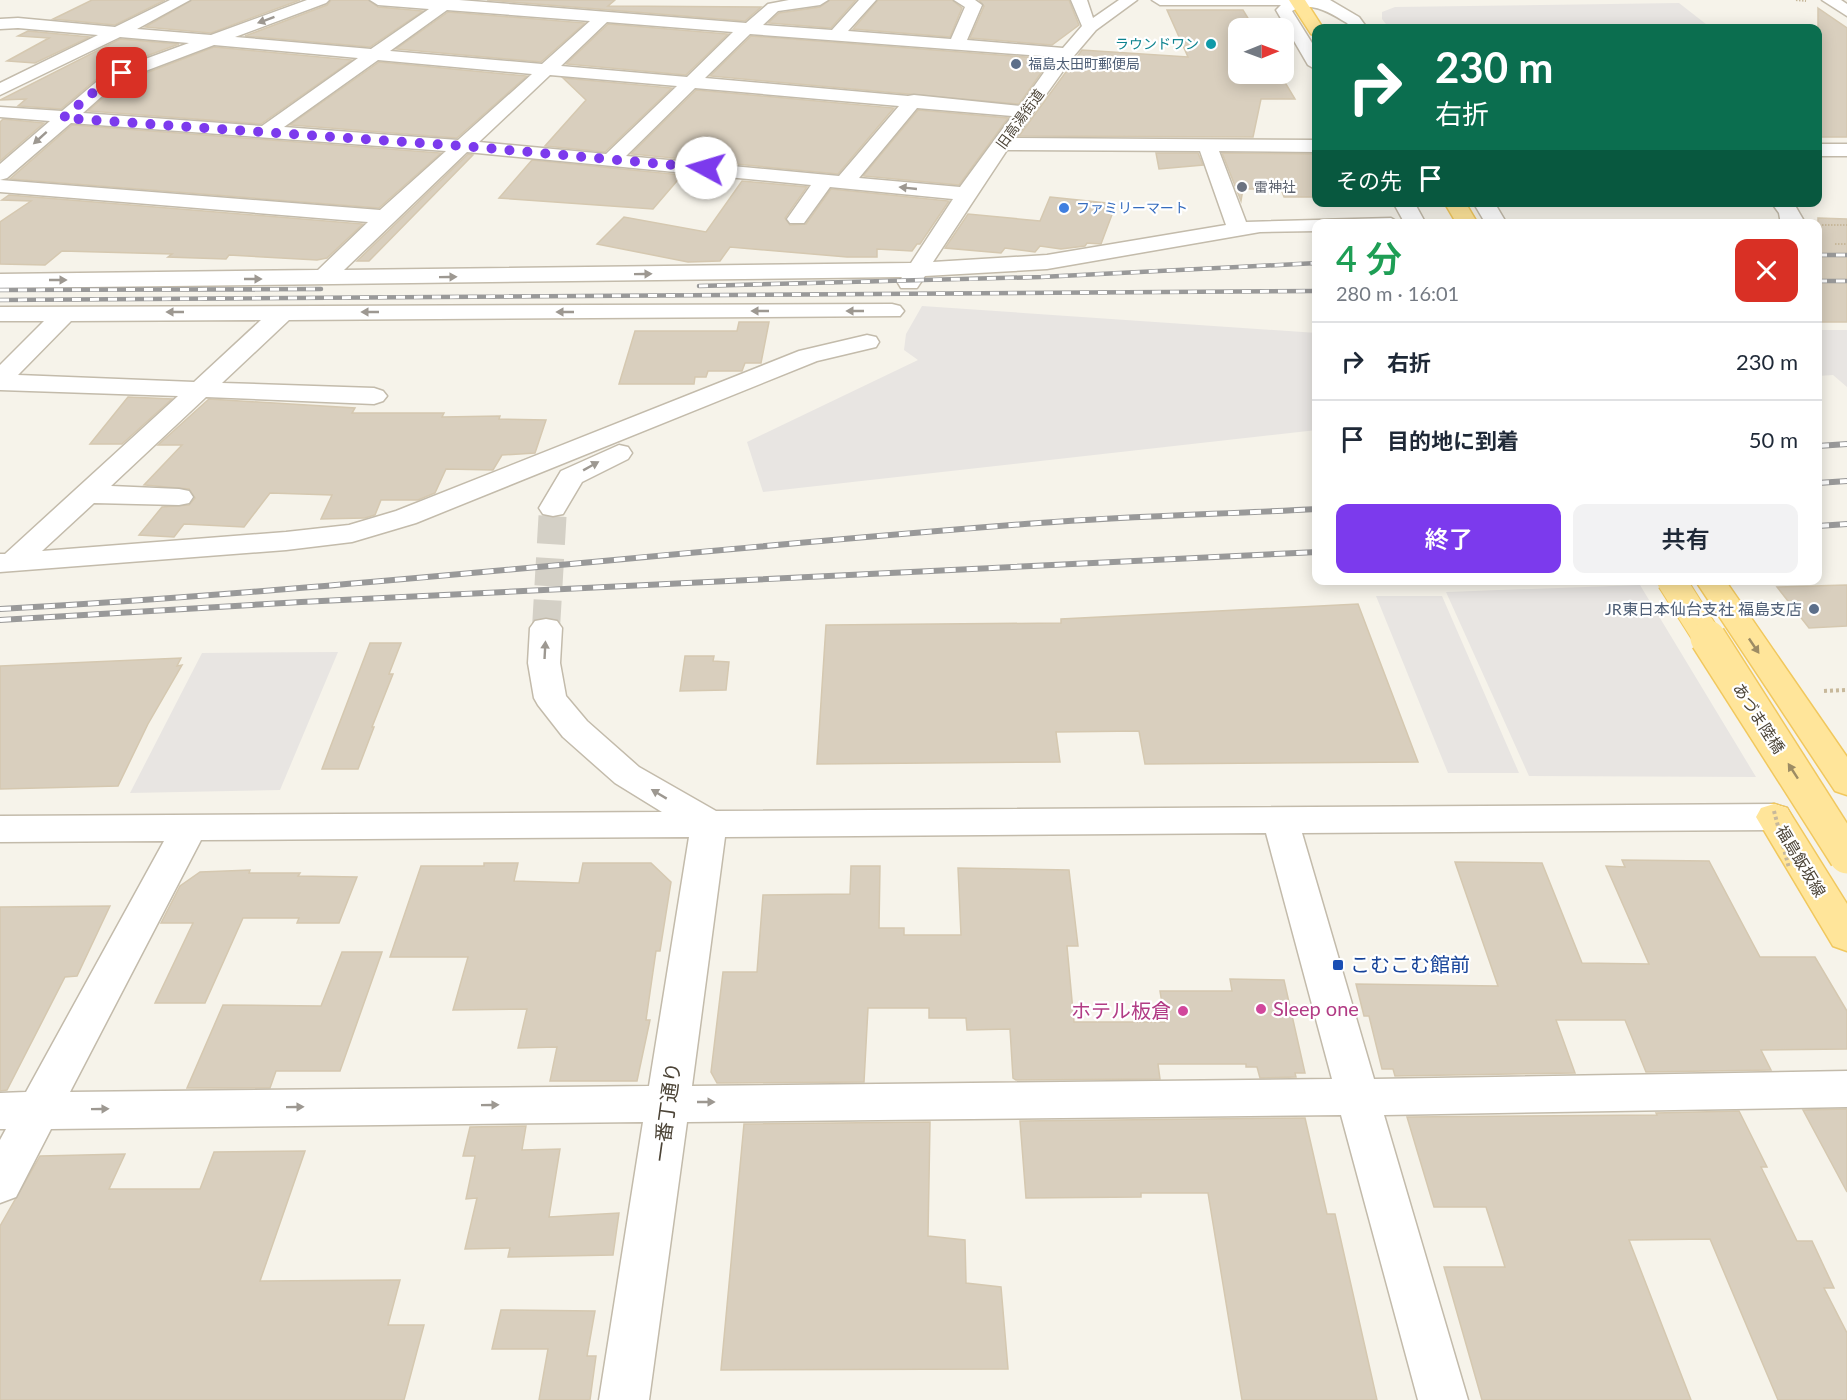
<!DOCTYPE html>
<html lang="ja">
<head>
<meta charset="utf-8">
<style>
	:root { --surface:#fff; --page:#f2f2f3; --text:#1f2937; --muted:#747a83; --line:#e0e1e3; --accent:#7c3aed }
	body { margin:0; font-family:Lato,"Noto Sans JP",sans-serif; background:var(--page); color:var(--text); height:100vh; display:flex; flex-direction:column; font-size:22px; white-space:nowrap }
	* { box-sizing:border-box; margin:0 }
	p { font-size:20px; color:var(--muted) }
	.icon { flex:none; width:33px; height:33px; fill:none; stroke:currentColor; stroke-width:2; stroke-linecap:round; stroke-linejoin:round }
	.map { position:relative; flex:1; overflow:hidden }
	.side { position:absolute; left:1312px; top:219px; width:510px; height:366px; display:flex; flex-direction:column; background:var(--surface); border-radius:12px; box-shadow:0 3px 15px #0003 }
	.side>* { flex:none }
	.guide { position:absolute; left:1312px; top:24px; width:510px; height:183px; border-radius:12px; box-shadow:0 3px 15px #0003; background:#0b6e4f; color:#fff; overflow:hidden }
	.needle { width:39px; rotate:89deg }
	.tools { position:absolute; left:1228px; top:18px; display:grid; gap:12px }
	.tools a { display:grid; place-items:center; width:66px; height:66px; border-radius:12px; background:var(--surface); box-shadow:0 3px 15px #0003; font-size:30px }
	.pin { position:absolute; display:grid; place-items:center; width:51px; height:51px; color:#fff; margin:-26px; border-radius:12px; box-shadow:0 3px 9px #0006 }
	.me { position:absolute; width:66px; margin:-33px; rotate:276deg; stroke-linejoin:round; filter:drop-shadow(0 0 4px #0008) }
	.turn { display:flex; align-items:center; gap:21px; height:126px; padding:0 24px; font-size:27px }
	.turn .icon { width:78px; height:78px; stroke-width:2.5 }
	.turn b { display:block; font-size:42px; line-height:51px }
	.then { display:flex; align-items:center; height:57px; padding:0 24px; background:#0003; gap:12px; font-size:22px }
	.round { display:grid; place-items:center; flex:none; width:63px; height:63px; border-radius:12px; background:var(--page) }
	.head { display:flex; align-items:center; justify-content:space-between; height:102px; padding:0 24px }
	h1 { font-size:36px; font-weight:600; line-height:45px; color:#1e9e55 }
	.cta { display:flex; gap:12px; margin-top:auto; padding:12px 24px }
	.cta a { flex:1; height:69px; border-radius:12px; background:var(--accent); color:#fff; font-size:24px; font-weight:600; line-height:69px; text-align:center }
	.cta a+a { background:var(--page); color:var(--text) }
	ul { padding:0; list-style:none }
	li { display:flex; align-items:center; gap:18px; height:78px; padding:0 24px; border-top:2px solid var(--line) }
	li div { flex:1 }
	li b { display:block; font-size:22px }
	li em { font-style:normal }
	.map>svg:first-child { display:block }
</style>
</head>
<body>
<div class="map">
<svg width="1847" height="1400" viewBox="0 0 1847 1400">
	<rect width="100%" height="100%" fill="#f6f3ea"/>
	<path fill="#e8e5e2" d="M1679,3L1711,28H1389L1382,19V12L1395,7Z
		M922,306L1317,333V430L763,492L747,442L918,360L904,350L906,334Z
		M1818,330H1847V387L1833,375L1818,376Z
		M1640,585L1756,777L1529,776L1446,592Z
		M1376,596H1442L1519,773H1448Z
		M338,652L280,790L130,793L202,653Z"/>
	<path fill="#d9cfbe" stroke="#d5c8b0" stroke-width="1.5" d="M92,0H165L115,25L53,19Z
		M192,0H300L211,33L145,27Z
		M331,0H368L378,7L423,11L370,47L245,36L327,5Z
		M487,0H615L608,6L761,7L745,21Z
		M830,0H856L831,28L768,23L779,13L820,7Z
		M878,0H952L962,8L950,37L853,29Z
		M979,0H1069L1079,25L1052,45L970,38L984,6Z
		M1818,8L1847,28V137H1818Z
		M1167,10H1243L1254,28H1239V74H1280L1295,99H1261L1253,137L1019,136L1082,50L1188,57Z
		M448,12L585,23L541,62L396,49Z
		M608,24L728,34L686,75L566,64Z
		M28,31L90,37L35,63L7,61L49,38L18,36Z
		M751,36L1051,59L1019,104L710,76Z
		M120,39L179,44L106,71L61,109L18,106L26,99L0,100Z
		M214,47L352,60L261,124L88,111L120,83Z
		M379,62L527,76L457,138L290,125Z
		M563,78L672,88L605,152L545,146L586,100Z
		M696,90L894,108L838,174L631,154Z
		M918,110L1008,118L959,185L863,176Z
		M3,119L44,123L0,161V122Z
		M72,125L441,153L379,208L10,179Z
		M1156,153H1198L1203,165L1159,169Z
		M1222,153L1317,154V197H1284L1281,189H1243L1241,201Z
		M468,154L473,155L369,261H357Z
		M532,160L682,175L653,209L499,198Z
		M742,181L807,187L785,218L790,225L806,224L831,189L949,201L920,244H917L912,251L877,249V257H847L730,247L720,261L688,262L597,244L624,217L706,232Z
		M9,195L363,224L327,258L317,260L229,255L226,259L168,257L172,254L62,251L45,265L0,264V222L31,201L2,200Z
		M1050,197L1116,204L1101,244L1087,243L1085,246L1061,249L1040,246L1035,252L1005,248L1001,253L945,248L968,214L1040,221Z
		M1818,218L1847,219V322H1818Z
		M739,322H769L761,363H745L742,371H708L706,377H695L694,384H619L635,331H737Z
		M128,397L172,399L122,444H90Z
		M209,399L355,408L352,413H444L442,417L500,416L499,419L546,420L535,453L502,455L493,470L446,469L435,493L418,500H381L375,515L365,518L321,519L332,495L270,493L244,527L184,524L174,537L139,535L162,507L189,505L195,498L189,489L144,485L182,445H158Z
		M1847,585V626L1809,628L1777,587Z
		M1358,604L1418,762L1145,764L1139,731L1056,732L1060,762L817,764L826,625L1061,623V619Z
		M370,643H401L389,674H393L372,727H374L358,769H322Z
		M685,656H714L713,661L729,662L726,690L680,691Z
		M181,658L177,666L182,665L148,724L118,786L0,789V666Z
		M1622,860L1709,861L1760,957H1815L1847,1011V1049L1761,1050L1771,1070L1646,1072L1625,1020H1556L1575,1073L1395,1076L1393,1069H1382L1369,1016H1364L1356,984L1498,986L1455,862L1542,863L1582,963L1649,964L1606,866L1625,867Z
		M484,863H518L514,881L579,883L583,863H651L671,882L660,951H656L646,1020H650L637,1081H550L557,1047L518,1048L527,1009L453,1010L468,957H390L421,866H484Z
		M851,866H880L879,928H904V935H961L958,868L1069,870L1078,946H1067L1074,1022H1165L1160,991H1232L1230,979L1284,980L1305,1073H1295L1296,1077L1260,1078L1257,1067H1246V1064H1158L1160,1079L1016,1080L1013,1078L1010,1029L967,1030L966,1018H929V1008H868L864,1082L717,1083L711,1072L723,972H757L763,895L850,894Z
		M250,870L249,873H300L298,876L357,877L339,923H297L299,918H243L205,1003H155L193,923H161L180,886L200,872Z
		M110,906L77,976L65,977L7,1090L0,1091V907Z
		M342,952H382L340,1071H276L270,1088H187L223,1005L321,1006Z
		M1847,1109V1192L1803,1110Z
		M1739,1111L1767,1167H1761L1797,1241H1812L1834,1288H1824L1847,1333V1400H1778L1710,1239L1629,1240L1691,1400H1482L1444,1267H1505L1486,1207H1434L1407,1117L1657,1115L1656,1113Z
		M1305,1118L1327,1214H1335L1377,1400H1242L1208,1193H1141V1197L1026,1198L1020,1121Z
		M930,1122L928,1236L965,1240L966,1283L1001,1287L1008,1369L721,1370L744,1124Z
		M526,1126L522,1150L560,1149L549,1217L619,1213L613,1255L508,1257L510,1248L465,1249L477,1198L466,1199L475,1156H463L470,1127Z
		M305,1151L260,1281L400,1280L388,1325H424L404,1400H0V1226L40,1156L125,1154L109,1189H200L214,1152Z
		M501,1310L595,1311L587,1356H596L590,1400H539L548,1349H492Z"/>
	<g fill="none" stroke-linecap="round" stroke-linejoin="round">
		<path stroke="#d4d0c6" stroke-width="28" stroke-dasharray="28 14" stroke-linecap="butt" d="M546,628L553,508"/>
		<defs>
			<path id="minor" d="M170,0H190L137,29L211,35L307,0H329L326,3L235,37L371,49L429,9L378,5L370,0H459L746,23L768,4L789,0H828L820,5L778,11L763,25L832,30L859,0H876L848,31L951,39L965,7L954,0H975L982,5L967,40L1063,48L1082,26L1071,0H1087L1093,18L1119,0H1137L1096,30L1073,57L1015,138L1317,140V152L1219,151L1246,222L1391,218L1401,224H1317V231L1260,232L1047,269L925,276L917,288H901L898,283L902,277L0,288V274L318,270L368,222L0,192V180L380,210L446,151L71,123L7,178L0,180V164L50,121L0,117V107L62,111L107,73L189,43L120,37L0,95V83L98,35L18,28L0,29V19L18,18L115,27ZM447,10L590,21L542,64L390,51ZM607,22L733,32L687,77L561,66ZM750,34L1055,57L1020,106L914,95L908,96L705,78ZM214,45L358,58L262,126L83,113L119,81ZM378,60L532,74L458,140L284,127ZM550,75L677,86L606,154L479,142ZM695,88L899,106L839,176L626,156ZM917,108L1012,116L960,187L859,178ZM1007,150L1200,151L1226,225L1047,255L933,262ZM467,152L811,185L787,219L790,223H804L830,187L953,199L911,263L344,270Z
				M1152,0H1330L1359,17L1367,28H1351L1347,23C1330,13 1311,0 1292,11L1317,51V70L1308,65L1276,10L1281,5H1160Z
				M1822,0H1841L1847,4V16Z
				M1818,144H1847V156H1818Z
				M1393,202H1414L1426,224H1405Z
				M1473,202H1494L1507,224H1486Z
				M1771,202H1793L1804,221L1802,224H1781L1779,213Z
				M892,304L900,306L904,311L900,316L289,320L222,383L374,388L383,391L387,396L383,401L374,404L206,397L111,486L179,489L189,491L193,497L189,503L179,505L94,503L42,551L286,532L349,525L396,511L799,351L867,335L876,337L879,342L876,347L817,361L416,523L352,542L286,550L0,572V554H5L178,396L0,390V365L44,321H0V307ZM261,320L194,382L18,375L71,321Z
				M619,445L628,447L632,453L628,459L582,482L563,514L553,516L543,514L539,508L561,471Z
				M546,619L557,621L562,628L560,663L566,696L587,721L639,767L716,811L1774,804L1787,808L1792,817L1787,826L1774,830L1302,833L1374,1079L1847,1071V1107L1384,1115L1468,1400H1418L1341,1115L687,1122L649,1400H599L643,1122L51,1129L16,1197L0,1203V1140L6,1129H0V1093L26,1092L164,841L0,842V816L662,812L615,783L563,737L538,705L534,698L528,663L530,628L535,621ZM1266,833L1332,1079L692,1086L725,837ZM689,837L649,1086L70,1092L201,840Z"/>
			<path id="major" d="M1289,0H1305L1323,28H1317V36L1311,34Z
				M1444,202H1465L1478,224H1457Z
				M1695,580H1725L1847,757V795L1835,791Z
				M1774,804L1787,808L1847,904V951L1833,946L1756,817L1761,808Z"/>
		</defs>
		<use href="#minor" stroke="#c3bbab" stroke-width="3"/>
		<use href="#major" stroke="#f1c85e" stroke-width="3"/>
		<path stroke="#c7b89b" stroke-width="2" stroke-dasharray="1.5 1.5" stroke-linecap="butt" d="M1796,0L1806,1
			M1819,225H1847
			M1835,244H1847"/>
		<path stroke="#c7b89b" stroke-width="4" stroke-dasharray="3 3" stroke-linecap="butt" d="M1824,691L1847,690"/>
		<use href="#minor" fill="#fff" fill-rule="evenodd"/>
		<use href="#major" fill="#ffe59a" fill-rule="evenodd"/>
		<defs>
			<path id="rail-far1" d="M1818,255H1847
				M1818,281H1847
				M699,286L1041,277L1317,263
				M0,290L321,289
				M0,300L1317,291"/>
			<path id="rail" d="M1818,446L1847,444
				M1818,483L1847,481
				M1818,526L1847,524
				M0,609C347,590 692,549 1039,523C1131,516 1224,514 1317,509
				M0,620L301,602L1317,552"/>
		</defs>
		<use href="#rail-far1" stroke="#999" stroke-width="4.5"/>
		<use href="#rail" stroke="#999" stroke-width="6"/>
		<use href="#rail-far1" stroke="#fff" stroke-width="3" stroke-dasharray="9" stroke-linecap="butt"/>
		<use href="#rail" stroke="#fff" stroke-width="4" stroke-dasharray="11" stroke-linecap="butt"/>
		<defs>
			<path id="major-bridge-far1" d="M1671,580L1709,640"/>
			<path id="major-bridge" d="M1708,638L1847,856"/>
		</defs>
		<use href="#major-bridge-far1" stroke="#f1c85e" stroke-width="30" stroke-linecap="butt"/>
		<use href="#major-bridge" stroke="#f1c85e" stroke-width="38" stroke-linecap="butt"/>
		<path stroke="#c7b89b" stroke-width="4" stroke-dasharray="3 3" stroke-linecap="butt" d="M1774,811L1789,868"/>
		<use href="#major-bridge-far1" stroke="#ffe59a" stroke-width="28"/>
		<use href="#major-bridge" stroke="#ffe59a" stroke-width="35"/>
	</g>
	<defs><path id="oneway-solid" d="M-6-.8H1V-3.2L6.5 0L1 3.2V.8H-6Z" transform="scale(1.5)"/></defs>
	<g fill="#9d9891">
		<use href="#oneway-solid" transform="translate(266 20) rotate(160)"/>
		<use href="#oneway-solid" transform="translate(40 138) rotate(138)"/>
		<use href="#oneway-solid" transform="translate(908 188) rotate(-174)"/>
		<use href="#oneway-solid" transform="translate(643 274) rotate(-1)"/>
		<use href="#oneway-solid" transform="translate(448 277) rotate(-1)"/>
		<use href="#oneway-solid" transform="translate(253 279)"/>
		<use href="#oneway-solid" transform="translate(58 280)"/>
		<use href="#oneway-solid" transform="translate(760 311) rotate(180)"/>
		<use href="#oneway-solid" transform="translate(855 311) rotate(180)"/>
		<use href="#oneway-solid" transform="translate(175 312) rotate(180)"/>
		<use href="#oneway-solid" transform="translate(370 312) rotate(180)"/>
		<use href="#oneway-solid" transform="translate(565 312) rotate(180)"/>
		<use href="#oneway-solid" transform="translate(591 466) rotate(-29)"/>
		<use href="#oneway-solid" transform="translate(545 650) rotate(-87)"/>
		<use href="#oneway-solid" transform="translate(659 794) rotate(-149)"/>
		<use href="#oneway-solid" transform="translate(706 1102)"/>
		<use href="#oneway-solid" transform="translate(490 1105) rotate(-1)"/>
		<use href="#oneway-solid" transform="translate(295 1107) rotate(-1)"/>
		<use href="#oneway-solid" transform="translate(100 1109) rotate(-1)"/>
	</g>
	<g fill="#9d8c64">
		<use href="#oneway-solid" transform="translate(1754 646) rotate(56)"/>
		<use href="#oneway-solid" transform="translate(1793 771) rotate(-123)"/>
	</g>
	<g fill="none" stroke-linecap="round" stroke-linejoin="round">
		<path stroke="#7c3aed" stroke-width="10" stroke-dasharray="0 18" d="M122,73L101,86L63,118L463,146L706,168"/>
	</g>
	<circle fill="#0f9aa8" stroke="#fff" stroke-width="2" cx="1211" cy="44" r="6"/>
	<g fill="#5c6f8a" stroke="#fff" stroke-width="2">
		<circle cx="1016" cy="64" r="6"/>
		<circle cx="1814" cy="609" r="6"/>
	</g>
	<circle fill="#6b7280" stroke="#fff" stroke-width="2" cx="1242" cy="187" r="6"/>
	<circle fill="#3f7fe0" stroke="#fff" stroke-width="2" cx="1064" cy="208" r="6"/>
	<rect fill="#1a4fb4" stroke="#fff" stroke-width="2" x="1332" y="959" width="12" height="12" rx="3"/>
	<g fill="#d1479c" stroke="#fff" stroke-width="2">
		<circle cx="1261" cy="1009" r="6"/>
		<circle cx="1183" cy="1011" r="6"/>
	</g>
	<g text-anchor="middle" stroke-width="4.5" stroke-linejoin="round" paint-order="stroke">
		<g font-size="14" fill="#0d838f" stroke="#fff" text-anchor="end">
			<text x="1199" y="49">ラウンドワン</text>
		</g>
		<g font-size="14" fill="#4e5e75" stroke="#fff" text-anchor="start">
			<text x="1028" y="69">福島太田町郵便局</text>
		</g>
		<g font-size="14" fill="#4c4437" stroke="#fff">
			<text transform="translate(1020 119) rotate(-54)" y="5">旧高湯街道</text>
		</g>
		<g font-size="14" fill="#5b616d" stroke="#fff" text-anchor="start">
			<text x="1254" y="192">雷神社</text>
		</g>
		<g font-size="14" fill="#366cbe" stroke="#fff" text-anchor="start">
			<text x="1076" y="213">ファミリーマート</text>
		</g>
		<g font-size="16" fill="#4e5e75" stroke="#fff" text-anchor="end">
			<text x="1802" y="615">JR東日本仙台支社 福島支店</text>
		</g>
		<g font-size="16" fill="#4c4437" stroke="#fff">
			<text transform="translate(1759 718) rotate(57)" y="6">あづま陸橋</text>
			<text transform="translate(1801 861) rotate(59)" y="6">福島飯坂線</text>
		</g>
		<g font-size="20" fill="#164399" stroke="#fff" text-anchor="start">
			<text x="1350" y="972">こむこむ館前</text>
		</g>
		<g font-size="20" fill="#b23c85" stroke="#fff" text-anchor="start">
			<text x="1273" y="1016">Sleep one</text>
			<text x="1171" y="1018" text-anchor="end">ホテル板倉</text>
		</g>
		<g font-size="20" fill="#4c4437" stroke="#fff">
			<text transform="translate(667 1112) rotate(-82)" y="7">一番丁通り</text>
		</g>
	</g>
</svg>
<div class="tools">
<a><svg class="needle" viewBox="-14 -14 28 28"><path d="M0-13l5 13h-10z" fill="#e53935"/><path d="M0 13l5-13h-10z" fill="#747a83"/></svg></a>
</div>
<div class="pin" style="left:122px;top:73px;background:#d93025"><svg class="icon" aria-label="arrive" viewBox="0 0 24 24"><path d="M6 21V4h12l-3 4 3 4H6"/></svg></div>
<svg class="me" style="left:706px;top:168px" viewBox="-20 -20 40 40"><circle r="19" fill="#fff"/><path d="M0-13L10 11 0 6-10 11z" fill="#7c3aed"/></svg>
<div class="guide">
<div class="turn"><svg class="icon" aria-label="right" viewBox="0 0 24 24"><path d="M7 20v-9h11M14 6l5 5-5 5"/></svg><div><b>230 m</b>右折</div></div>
<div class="then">その先<svg class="icon" aria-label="arrive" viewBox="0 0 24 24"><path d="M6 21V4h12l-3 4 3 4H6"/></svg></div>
</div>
<section class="side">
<div class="head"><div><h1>4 分</h1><p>280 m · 16:01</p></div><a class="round" style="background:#d93025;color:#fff"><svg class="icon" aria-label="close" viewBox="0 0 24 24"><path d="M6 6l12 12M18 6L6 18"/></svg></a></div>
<ul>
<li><svg class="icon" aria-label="right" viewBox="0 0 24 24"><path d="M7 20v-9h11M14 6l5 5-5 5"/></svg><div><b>右折</b></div><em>230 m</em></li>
<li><svg class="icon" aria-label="arrive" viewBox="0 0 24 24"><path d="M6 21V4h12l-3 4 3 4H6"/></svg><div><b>目的地に到着</b></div><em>50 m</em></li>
</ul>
<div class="cta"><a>終了</a><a>共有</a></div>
</section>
</div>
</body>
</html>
